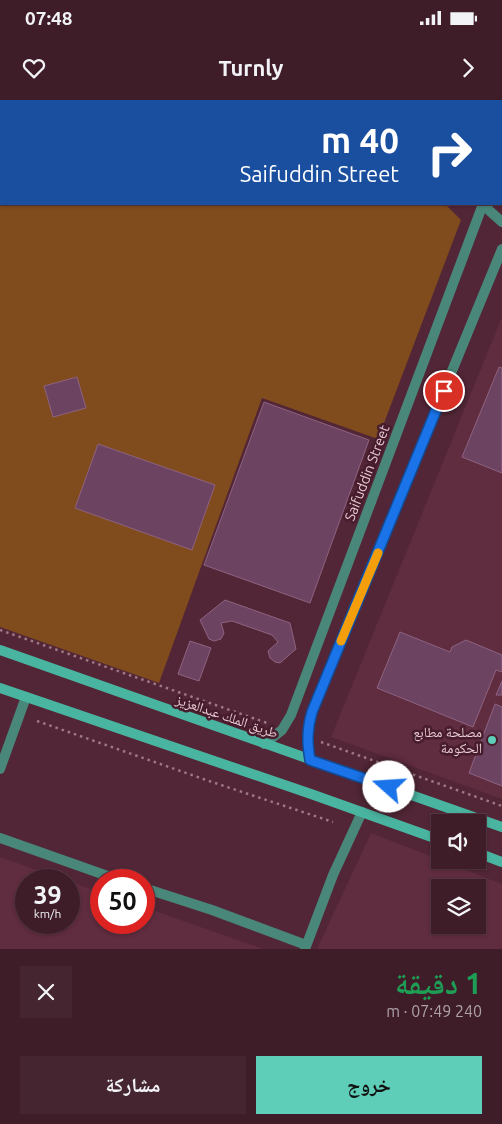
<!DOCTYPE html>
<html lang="ar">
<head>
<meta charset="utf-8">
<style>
	:root { --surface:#3e1c28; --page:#452530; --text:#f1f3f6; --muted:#ada1a8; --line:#573a45; --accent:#5eceb8 }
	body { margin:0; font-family:Ubuntu,"Noto Naskh Arabic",sans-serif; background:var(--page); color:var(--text); direction:rtl; height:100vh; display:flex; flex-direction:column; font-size:19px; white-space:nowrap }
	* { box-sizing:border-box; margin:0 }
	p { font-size:16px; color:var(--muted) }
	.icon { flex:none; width:28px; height:28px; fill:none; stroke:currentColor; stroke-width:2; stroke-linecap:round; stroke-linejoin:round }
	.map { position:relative; height:849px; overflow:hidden; direction:ltr }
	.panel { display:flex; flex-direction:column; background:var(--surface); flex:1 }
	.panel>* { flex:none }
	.hud { position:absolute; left:0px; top:0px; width:502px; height:105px; box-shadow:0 1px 4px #0004,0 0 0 1px var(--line); direction:rtl; background:#1a4fa0; color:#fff; overflow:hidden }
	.controls { position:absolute; left:431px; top:714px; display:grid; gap:10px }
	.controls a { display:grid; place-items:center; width:55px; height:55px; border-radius:0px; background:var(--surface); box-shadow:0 1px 4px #0004,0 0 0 1px var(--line); font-size:25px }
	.speed { position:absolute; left:15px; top:769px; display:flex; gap:10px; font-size:25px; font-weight:700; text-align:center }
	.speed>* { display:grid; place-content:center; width:65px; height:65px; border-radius:50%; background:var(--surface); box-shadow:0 1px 4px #0004,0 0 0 1px var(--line); line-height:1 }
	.speed small { font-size:12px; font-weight:400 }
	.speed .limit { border:8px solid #d22; background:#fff; color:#111 }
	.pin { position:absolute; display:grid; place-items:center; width:42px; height:42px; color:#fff; margin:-21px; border:2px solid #fff; border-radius:50%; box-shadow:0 1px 5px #0007 }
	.me { position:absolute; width:55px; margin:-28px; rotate:289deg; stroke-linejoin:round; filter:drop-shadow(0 0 4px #0008) }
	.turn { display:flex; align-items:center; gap:18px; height:105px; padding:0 20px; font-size:22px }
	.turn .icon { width:65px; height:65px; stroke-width:2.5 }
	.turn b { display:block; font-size:35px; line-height:42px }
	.round { display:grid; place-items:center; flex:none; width:52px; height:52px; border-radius:0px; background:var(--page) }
	.summary { display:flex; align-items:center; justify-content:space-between; height:85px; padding:0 20px }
	h1 { font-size:30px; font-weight:700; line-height:38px; color:#1e9e55 }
	.primary-button { display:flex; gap:10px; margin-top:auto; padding:10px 20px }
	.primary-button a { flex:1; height:58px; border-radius:0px; background:var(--accent); color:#111; font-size:20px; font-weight:700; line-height:58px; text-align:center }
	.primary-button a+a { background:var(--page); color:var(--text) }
	.status { display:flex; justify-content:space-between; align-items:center; height:35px; padding:0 25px; background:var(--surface); direction:ltr }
	.status svg { height:14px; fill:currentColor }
	header { display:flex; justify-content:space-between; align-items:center; height:65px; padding:0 20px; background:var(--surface); font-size:22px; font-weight:700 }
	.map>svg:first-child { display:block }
</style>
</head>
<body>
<div class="status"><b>07:48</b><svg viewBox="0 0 49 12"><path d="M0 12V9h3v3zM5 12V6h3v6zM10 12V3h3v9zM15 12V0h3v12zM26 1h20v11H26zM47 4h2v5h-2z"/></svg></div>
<header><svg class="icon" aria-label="forward" viewBox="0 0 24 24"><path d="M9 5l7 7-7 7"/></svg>Turnly<svg class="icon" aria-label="heart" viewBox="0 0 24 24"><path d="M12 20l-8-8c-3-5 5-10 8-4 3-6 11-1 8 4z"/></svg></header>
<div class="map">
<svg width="502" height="849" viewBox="0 0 502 849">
	<rect width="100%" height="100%" fill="#522636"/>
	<path fill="#602c3f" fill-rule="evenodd" d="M502,217V699L331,637Z
		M371,733L502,784V849H317ZM440,788H478V825H440Z
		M0,757L65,780H26V822H69V781L101,793V822H144V807L263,849H0Z"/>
	<path fill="#804b1d" d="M0,0L343,1H1V104H445L461,120L378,339L262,298L159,583L0,527Z"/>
	<path fill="#6c4360" stroke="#8e6380" d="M446,0H502V10L501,1H445Z
		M499,267L502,268V373L462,357Z
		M77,277L86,308L53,317L44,286Z
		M264,302L369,340L310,503L204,465Z
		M98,344L215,385L192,450L75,408Z
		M225,500L290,523L296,549L280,563L275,562L270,558L268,551L278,542L272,535L232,521L221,523L224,533L221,539L214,541L209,539L200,520Z
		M400,532L450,552L452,547L466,540L502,555V572L496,570L473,627L377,588Z
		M190,541L211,548L199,581L178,574Z
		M502,581V595H496Z
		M495,604L502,607V686L469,673Z"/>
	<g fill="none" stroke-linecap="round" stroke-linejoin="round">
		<path stroke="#9d7885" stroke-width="2.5" stroke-dasharray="2.5 4" stroke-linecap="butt" d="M0,530L270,624
			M37,621L212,682L333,722
			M321,642L502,706"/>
		<path stroke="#49877a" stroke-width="10" d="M424,1L426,0
			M264,644L282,630L291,615L483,104
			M310,660C307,642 307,629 312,612L502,149
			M0,669L26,597
			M0,738L119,780
			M144,788L212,810L306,845
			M305,849L333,775L362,712"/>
		<path stroke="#49877a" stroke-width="10" d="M371,0L372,1
			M482,104L502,122"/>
		<path stroke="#49b4a0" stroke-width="10" d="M0,550L502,727
			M0,588L311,694L440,740
			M478,753L502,762"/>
	</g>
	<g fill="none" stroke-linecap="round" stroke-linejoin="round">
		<defs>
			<path id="route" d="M389,687L310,660C307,642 307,629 312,612L444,291"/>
		</defs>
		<use href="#route" stroke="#114b97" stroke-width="12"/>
		<use href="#route" stroke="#1a73e8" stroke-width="9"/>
		<path stroke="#f59e0b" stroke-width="9" d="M341,541L378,453"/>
	</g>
	<circle fill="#5eceb8" stroke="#471c2c" stroke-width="2" cx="492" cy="640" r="5"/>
	<g text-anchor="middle" stroke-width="5" stroke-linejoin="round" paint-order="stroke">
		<g font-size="14" fill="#e9cbd4" stroke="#471c2c">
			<text transform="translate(367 373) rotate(-69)" y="5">Saifuddin Street</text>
			<text transform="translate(227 616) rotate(19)" y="5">طريق الملك عبدالعزيز</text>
		</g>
		<g font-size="14" fill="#e9cbd4" stroke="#471c2c" text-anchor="end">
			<text x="482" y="637">مصلحة مطابع<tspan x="482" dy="16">الحكومة</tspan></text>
		</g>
	</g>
</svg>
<div class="controls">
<a><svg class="icon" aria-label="sound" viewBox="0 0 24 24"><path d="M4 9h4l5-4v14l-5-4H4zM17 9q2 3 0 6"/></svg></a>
<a><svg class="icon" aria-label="layers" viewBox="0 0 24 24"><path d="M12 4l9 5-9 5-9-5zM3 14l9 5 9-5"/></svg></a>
</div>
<div class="speed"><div>39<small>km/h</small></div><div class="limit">50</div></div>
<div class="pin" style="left:444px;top:291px;background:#d93025"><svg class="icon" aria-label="arrive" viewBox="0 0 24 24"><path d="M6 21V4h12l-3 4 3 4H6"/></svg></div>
<svg class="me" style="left:389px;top:687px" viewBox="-20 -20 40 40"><circle r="19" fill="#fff"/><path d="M0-13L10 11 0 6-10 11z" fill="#1a73e8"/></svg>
<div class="hud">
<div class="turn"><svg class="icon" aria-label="right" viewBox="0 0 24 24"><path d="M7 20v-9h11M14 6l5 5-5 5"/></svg><div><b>40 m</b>Saifuddin Street</div></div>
</div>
</div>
<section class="panel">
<div class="summary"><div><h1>1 دقيقة</h1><p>240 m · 07:49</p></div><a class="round"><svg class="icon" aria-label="close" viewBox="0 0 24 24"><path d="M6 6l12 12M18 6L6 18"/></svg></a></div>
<div class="primary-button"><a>خروج</a><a>مشاركة</a></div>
</section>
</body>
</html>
